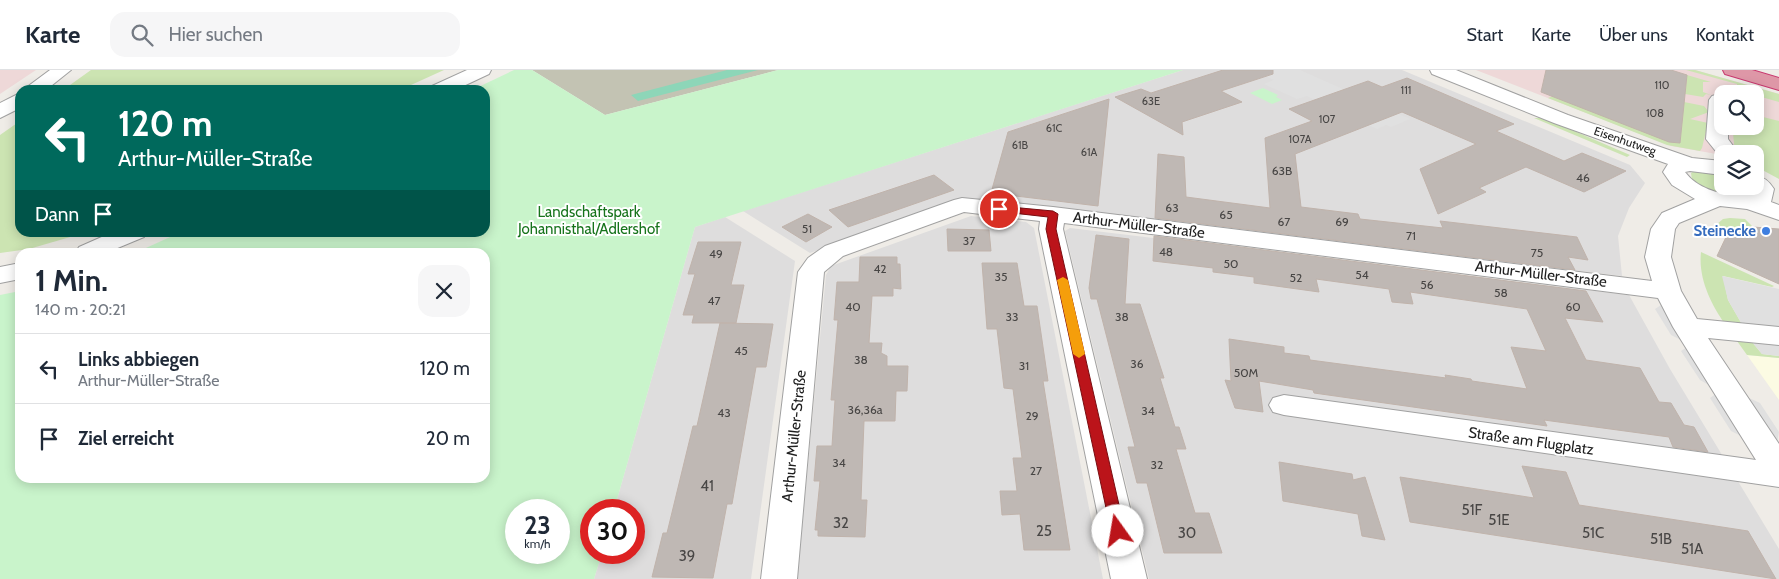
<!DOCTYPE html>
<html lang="de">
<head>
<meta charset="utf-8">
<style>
	:root { --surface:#fff; --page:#f6f6f7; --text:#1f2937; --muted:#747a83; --line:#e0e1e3 }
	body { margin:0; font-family:Cabin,sans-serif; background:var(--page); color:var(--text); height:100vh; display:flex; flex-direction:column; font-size:19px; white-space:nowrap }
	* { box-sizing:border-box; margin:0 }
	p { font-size:16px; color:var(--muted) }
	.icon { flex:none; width:28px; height:28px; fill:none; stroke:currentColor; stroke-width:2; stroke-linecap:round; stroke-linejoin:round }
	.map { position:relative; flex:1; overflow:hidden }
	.side { position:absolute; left:15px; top:178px; width:475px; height:235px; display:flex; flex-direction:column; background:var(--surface); border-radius:15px; box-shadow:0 2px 12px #0003 }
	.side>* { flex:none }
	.top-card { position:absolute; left:15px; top:15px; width:475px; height:152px; border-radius:15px; box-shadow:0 2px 12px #0003; background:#00695c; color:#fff; overflow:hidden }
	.fabs { position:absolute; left:1714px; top:15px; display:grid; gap:10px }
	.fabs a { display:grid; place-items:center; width:50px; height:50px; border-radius:10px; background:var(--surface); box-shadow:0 2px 12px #0003; font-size:25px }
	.speed { position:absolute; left:505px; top:429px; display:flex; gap:10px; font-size:25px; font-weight:700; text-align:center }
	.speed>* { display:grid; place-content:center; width:65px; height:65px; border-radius:50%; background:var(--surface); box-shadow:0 2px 12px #0003; line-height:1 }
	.speed small { font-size:12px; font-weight:400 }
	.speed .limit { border:8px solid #d22; background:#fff; color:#111 }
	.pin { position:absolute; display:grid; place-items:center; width:42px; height:42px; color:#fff; margin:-21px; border:2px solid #fff; border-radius:50%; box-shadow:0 1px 5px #0007 }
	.me { position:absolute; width:55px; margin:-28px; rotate:347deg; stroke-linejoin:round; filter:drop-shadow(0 0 4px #0008) }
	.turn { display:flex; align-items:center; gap:18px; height:105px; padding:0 20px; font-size:22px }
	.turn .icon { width:65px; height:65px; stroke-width:2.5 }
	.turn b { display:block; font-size:35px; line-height:42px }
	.then { display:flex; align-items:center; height:48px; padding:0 20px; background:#0003; gap:10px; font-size:19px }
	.round { display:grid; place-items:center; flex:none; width:52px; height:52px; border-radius:15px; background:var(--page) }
	.headline { display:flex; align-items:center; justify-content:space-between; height:85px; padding:0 20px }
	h1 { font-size:30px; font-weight:700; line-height:38px }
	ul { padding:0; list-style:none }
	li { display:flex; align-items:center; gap:15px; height:70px; padding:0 20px; border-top:1px solid var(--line) }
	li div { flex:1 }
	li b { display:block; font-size:19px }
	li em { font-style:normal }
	header { display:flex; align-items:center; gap:30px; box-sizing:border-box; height:70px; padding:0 25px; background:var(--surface); border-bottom:1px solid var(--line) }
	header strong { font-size:24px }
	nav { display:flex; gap:28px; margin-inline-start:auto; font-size:18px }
	.search { width:350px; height:45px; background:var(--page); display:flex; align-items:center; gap:12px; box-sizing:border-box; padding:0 18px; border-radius:15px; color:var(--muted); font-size:19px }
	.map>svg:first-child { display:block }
</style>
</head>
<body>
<header>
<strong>Karte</strong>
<div class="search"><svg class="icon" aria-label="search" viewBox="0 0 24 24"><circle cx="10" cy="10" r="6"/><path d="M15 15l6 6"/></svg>Hier suchen</div>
<nav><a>Start</a><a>Karte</a><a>Über uns</a><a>Kontakt</a></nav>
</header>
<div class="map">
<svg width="1779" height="509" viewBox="0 0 1779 509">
	<rect width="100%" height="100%" fill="#efece7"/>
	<path fill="#dedddd" d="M1183,0H1402L1630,95L1645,113L1629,138L1618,166L1622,206L964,129L810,183L743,141Z
		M971,146L1026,152L1034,158L1103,509H797L826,205L831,196Z
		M725,147L795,191L751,509H594L602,483L634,482V440H614L695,157Z
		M1070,158L1629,225L1670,299L1779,479V509H1149L1065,161Z"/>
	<path fill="#eed8d8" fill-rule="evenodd" d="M0,0H36L0,24Z
		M1476,0H1695L1779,24V83L1755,96V84L1722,85L1671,76ZM1722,24H1755V56H1722Z"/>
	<path fill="#fcfbe3" d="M1747,285L1779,288V330Z"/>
	<path fill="#c3c3b3" d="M532,0H778L605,45Z"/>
	<path fill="#cce4b2" d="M91,0H444L400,20H63Z
		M1686,0H1695L1779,24V32L1737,20V14Z
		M1680,3L1711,12H1703V22L1711,25L1706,24L1703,27L1685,24L1687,7Z
		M1553,26L1677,72H1680L1684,32L1704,36L1709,42L1690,49L1708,53L1702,78L1700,81L1667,75L1548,28Z
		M1755,45L1779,51V109L1755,96V84H1735L1733,63L1730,58L1748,62L1749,56H1755Z
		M1534,48H1544L1630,85L1627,87Z
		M20,51V162L84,163L29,179L0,183V65Z
		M1696,100L1722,103V116H1746L1747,120C1732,133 1706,119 1692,110L1691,103Z
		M1730,148L1745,149L1753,157L1740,156L1727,165L1710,160L1723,149Z
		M1701,182L1774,216L1772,217L1723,206L1728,230L1743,256L1725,254C1711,234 1698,208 1701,182Z
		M1737,271L1752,272L1762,284L1779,286V288L1747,285Z"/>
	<path fill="#c9f4cb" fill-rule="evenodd" d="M514,0H532L605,45L778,0H1183L695,157L614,440H591V482L602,483L594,509H0V225L20,221V408H485V182H137L179,163L485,162V20H472ZM516,440H559V482H516Z
		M1263,18L1278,25L1276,27L1282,30L1272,34L1250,23Z"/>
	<path fill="#8dd6b8" d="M727,0H758L638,31L631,25Z"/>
	<path fill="#e0e0e0" d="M1252,0H1300L1410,49L1391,57L1386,55L1377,59L1307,26L1297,29L1264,14L1274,10Z
		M1722,206L1779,219V286L1762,284L1752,272L1728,230Z
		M1661,235L1683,271L1671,265L1655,239Z
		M1687,277L1712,317L1700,310L1681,281Z
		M1717,323L1745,368L1731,361L1710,328Z
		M1747,327L1760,333L1779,362L1777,373Z"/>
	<path fill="#bfb8b4" stroke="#c0b3ab" d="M1223,0H1273V4L1221,21L1242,32L1182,52L1183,65L1115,27L1141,19L1151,23Z
		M1546,0H1671L1687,5L1680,73L1669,72L1541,22Z
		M1407,8L1514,54L1496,61L1564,91L1582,83L1626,101L1584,122L1526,97L1479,118L1486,122L1438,144L1420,99L1476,74L1402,42L1295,84L1301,137L1358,144L1360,149L1443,158L1440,151L1577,167L1588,190L1568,187L1575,200L1155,148L1158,84L1184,87L1186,127L1270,138L1265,68L1312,51L1289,39L1368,11L1382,17Z
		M1109,29L1098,136L991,123L1008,62Z
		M934,105L954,120L848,157L829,140Z
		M808,144L832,157L806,172L782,157Z
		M1740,156L1779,159V214L1717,186L1727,165Z
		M947,159L989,160L991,181H948Z
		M1096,165L1129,169L1125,234H1140L1164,308H1160L1175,357H1179L1186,379H1176L1195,443H1209L1222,483H1164L1147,413H1137L1128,377H1135L1097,229H1091L1089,218Z
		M1154,166L1586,221L1603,252L1565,248L1586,290L1640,298L1659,332L1671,333L1684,355L1694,357L1708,382L1673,377L1669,367L1544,350L1547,356L1314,323L1313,320L1259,311L1263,342L1235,338L1225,310L1231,311L1229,269L1284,277V283L1309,286L1310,290L1446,308L1445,305L1471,309L1472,311L1527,319L1511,277L1546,281L1527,239L1410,222L1413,234L1392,232L1389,219L1316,209L1319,222L1254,213V207L1213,202V198L1153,191Z
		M698,172H741L731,215H744L736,253H692L694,245H683L695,204H688Z
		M860,187H897V194H900L901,219L893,218V226H872L869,273H882L881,283L887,286V296H908L907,321H896L895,351H864L861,430H867L865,467L818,466V460H815L820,411H814L817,376H832L835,330H831L838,250H834L837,212H859Z
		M982,193H1017L1024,236H1037L1048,311H1043L1070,480H1024L1020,444L1002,445L1000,421H1017L1013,388H1022L1013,319L1004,318L997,259H987Z
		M720,253L773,254L766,297H756L732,434H727L713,508L652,507L663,463H667L693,356H697Z
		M1279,392L1352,404L1353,410L1365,407L1385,470L1362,466L1358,444L1283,431Z
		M1522,396L1566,402L1579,435L1748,461L1776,509L1410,452L1400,407L1534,428Z"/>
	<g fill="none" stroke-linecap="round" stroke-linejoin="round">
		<defs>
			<path id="minor" d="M50,0H71L46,20H23Z
				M467,0H491L489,4L455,20H429L432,16Z
				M1430,0H1456L1568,45L1692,88L1722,91V105L1690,101L1685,102C1699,121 1730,128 1751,124V121L1747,116H1755V105C1764,107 1769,111 1774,119L1771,132L1779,135V150L1747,139L1720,136L1679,153L1675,159L1671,187L1681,221L1697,249L1779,257V275L1708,268L1779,374V417L1284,345L1273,342L1269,335L1273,328L1284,325L1756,390L1673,257L1658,228L1064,153L1063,159L1147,509H1111L1039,159L1040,151L964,142L843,186L824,202L797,509H761L798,202L808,188L825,176L954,130L962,128L1053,137L1652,211L1645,187L1651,159L1662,143L1695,129L1672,115L1663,102L1668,94L1554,53L1432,4Z
				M20,23V38L0,48V33Z
				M1719,24L1722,25V56H1728V69L1739,84H1722V89L1706,69L1709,30L1712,26Z
				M113,162H147L144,167L108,182H76L79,177Z
				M20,193V209L0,213V197Z"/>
			<path id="highway" d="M1723,0H1752L1779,8V20L1725,4Z"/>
		</defs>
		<use href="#minor" stroke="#a1a1a1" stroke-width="2"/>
		<use href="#highway" stroke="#c9386f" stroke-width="2"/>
		<use href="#minor" fill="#fff" fill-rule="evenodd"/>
		<use href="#highway" fill="#de97a7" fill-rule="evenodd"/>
	</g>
	<path fill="#bb141a" stroke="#7a0d11" d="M999,136L1053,141L1058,144L1056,159L1125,461L1123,465H1113L1111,461L1046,159L1048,147L995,141V137Z"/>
	<path fill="#f59e0b" d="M1063,207L1068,210L1085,284L1079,288L1073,284L1057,210Z"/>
	<circle fill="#3f7fe0" stroke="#fff" stroke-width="2" cx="1766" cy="161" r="5"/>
	<g text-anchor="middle" stroke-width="4" stroke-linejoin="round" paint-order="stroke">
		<g font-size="11" fill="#484645">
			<text x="1662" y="19">110</text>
			<text x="1406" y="24">111</text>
			<text x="1151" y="35">63E</text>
			<text x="1655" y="47">108</text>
			<text x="1327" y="53">107</text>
			<text x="1054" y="62">61C</text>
			<text x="1300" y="73">107A</text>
			<text x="1020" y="79">61B</text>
			<text x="1089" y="86">61A</text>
		</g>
		<g font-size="12" fill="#202020" stroke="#fff">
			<text transform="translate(1625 71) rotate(19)" y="4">Eisenhutweg</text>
		</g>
		<g font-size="12" fill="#484645">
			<text x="1282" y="105">63B</text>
			<text x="1583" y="112">46</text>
			<text x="1172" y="142">63</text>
			<text x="1226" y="149">65</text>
			<text x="1284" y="156">67</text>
			<text x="1342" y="156">69</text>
			<text x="807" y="163">51</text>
			<text x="1411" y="170">71</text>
			<text x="969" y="175">37</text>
			<text x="1166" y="186">48</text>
			<text x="1537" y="187">75</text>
			<text x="716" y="188">49</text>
			<text x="1231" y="198">50</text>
			<text x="880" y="203">42</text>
			<text x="1362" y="209">54</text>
			<text x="1001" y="211">35</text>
			<text x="1296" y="212">52</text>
			<text x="1427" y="219">56</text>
			<text x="1501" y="227">58</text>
			<text x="714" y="235">47</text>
			<text x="853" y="241">40</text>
			<text x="1573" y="241">60</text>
			<text x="1012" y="251">33</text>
			<text x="1122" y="251">38</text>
			<text x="741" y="285">45</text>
			<text x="861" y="294">38</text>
			<text x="1137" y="298">36</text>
			<text x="1024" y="300">31</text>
			<text x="1246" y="307">50M</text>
			<text x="865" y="344">36,36a</text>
			<text x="1148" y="345">34</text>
			<text x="724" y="347">43</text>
			<text x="1032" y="350">29</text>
			<text x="839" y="397">34</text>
			<text x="1157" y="399">32</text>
			<text x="1036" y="405">27</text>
		</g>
		<g font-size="15" fill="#17741c" stroke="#fff">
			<text x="589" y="147">Landschaftspark<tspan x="589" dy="17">Johannisthal/Adlershof</tspan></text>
		</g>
		<g font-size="15" fill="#202020" stroke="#fff">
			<text transform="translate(1139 155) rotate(7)" y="5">Arthur-Müller-Straße</text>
			<text transform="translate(1541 204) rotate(7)" y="5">Arthur-Müller-Straße</text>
			<text transform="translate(794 366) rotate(-84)" y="5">Arthur-Müller-Straße</text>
			<text transform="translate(1531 371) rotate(8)" y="5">Straße am Flugplatz</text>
		</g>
		<g font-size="15" font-weight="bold" fill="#366cbe" stroke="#fff" text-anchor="end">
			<text x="1756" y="166">Steinecke</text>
		</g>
		<g font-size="15" fill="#484645">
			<text x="707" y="421">41</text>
			<text x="1472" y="445">51F</text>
			<text x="1499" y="455">51E</text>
			<text x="841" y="458">32</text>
			<text x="1044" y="466">25</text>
			<text x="1187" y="468">30</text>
			<text x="1593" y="468">51C</text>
			<text x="1661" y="474">51B</text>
			<text x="1692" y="484">51A</text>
			<text x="687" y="491">39</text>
		</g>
	</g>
</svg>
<div class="fabs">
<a><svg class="icon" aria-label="search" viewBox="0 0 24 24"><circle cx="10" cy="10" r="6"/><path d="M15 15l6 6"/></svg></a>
<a><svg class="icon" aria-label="layers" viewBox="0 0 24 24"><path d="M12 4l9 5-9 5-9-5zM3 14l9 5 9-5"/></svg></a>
</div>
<div class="speed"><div>23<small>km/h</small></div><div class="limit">30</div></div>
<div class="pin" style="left:999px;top:139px;background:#d93025"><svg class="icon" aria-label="arrive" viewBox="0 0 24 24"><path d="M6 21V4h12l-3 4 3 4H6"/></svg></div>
<svg class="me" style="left:1118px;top:461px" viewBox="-20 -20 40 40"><circle r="19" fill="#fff"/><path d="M0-13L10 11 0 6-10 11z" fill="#bb141a"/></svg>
<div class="top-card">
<div class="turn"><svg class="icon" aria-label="left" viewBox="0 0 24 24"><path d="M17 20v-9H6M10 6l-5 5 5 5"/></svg><div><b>120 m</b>Arthur-Müller-Straße</div></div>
<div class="then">Dann<svg class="icon" aria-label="arrive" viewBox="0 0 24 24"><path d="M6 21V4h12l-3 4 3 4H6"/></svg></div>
</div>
<section class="side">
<div class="headline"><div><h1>1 Min.</h1><p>140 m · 20:21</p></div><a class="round"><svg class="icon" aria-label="close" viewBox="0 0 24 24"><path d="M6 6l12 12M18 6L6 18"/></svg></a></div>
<ul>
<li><svg class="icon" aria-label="left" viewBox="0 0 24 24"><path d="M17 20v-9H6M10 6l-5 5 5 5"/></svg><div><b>Links abbiegen</b><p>Arthur-Müller-Straße</p></div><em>120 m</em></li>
<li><svg class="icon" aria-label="arrive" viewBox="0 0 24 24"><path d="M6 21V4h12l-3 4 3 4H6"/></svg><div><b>Ziel erreicht</b></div><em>20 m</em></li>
</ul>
</section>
</div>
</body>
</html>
